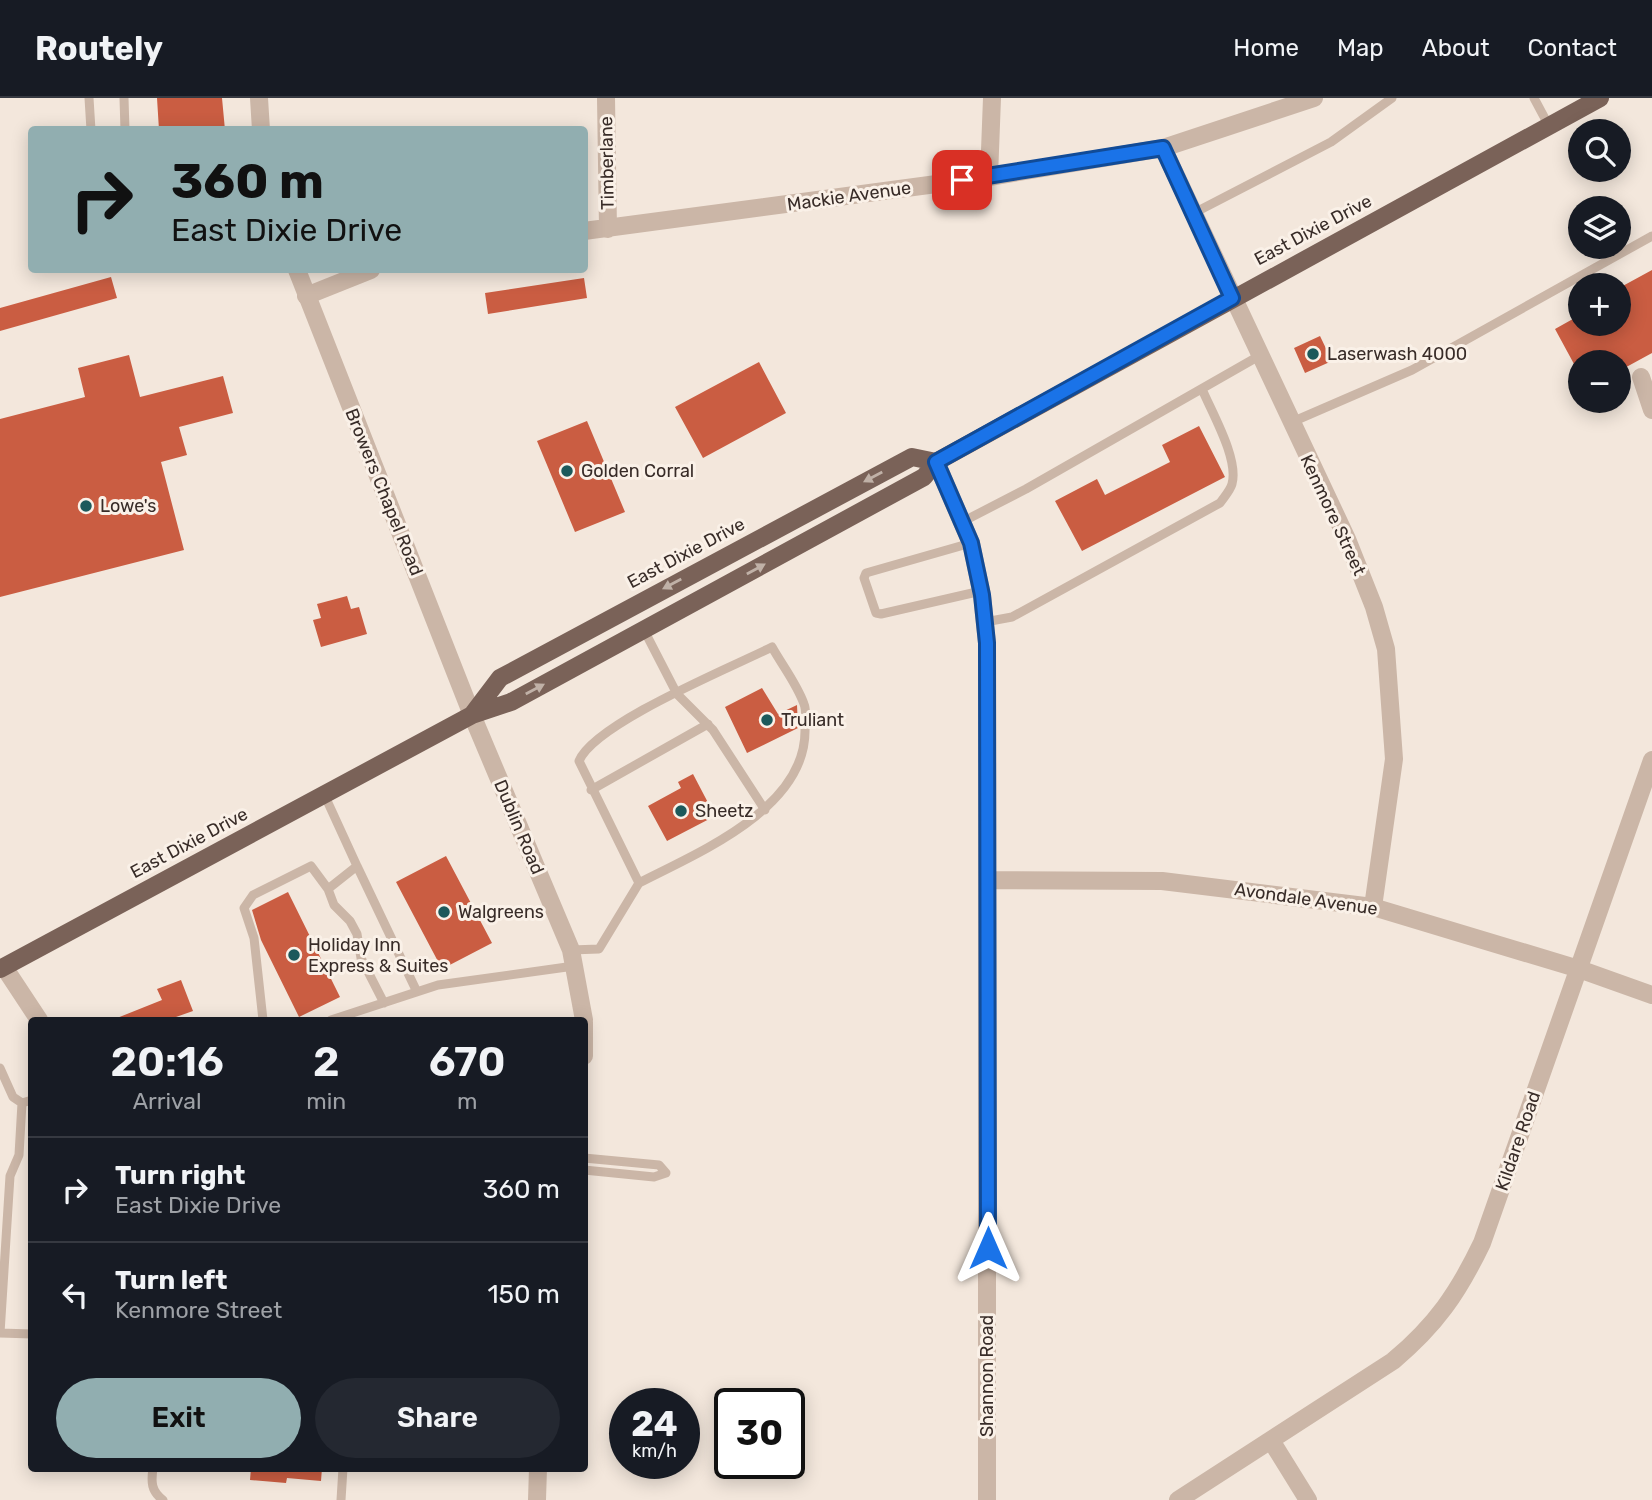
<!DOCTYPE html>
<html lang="en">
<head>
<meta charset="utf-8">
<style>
	:root { --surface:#171b24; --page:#242831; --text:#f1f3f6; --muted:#9ea1a6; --line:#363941; --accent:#91aeb0 }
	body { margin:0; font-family:Rubik,sans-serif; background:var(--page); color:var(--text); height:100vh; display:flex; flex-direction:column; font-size:26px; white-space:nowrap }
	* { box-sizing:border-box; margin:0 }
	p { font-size:23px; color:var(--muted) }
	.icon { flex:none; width:38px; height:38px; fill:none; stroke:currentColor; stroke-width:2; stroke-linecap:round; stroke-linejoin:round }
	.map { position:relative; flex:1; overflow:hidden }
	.sheet { position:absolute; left:28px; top:919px; width:560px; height:455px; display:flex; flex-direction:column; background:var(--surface); border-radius:7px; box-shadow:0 4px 18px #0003 }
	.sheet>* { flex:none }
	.banner { position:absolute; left:28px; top:28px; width:560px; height:147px; border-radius:7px; box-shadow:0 4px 18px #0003; background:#91aeb0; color:#111; overflow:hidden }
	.buttons { position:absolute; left:1568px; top:21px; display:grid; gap:14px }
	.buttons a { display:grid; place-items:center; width:63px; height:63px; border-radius:50%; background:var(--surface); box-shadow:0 4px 18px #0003; font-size:35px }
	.speed { position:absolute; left:609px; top:1290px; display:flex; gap:14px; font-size:35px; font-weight:700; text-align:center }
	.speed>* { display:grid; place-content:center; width:91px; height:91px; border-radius:50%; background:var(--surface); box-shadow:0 4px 18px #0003; line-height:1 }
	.speed small { font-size:18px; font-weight:400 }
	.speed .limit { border:4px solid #111; border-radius:10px; background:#fff; color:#111 }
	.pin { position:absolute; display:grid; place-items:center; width:60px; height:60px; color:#fff; margin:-30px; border-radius:14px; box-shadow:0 4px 10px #0006 }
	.me { position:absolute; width:77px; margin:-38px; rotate:0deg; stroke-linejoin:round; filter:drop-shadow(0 0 5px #0008) }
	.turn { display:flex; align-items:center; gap:24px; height:147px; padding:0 28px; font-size:32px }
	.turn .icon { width:91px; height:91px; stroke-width:2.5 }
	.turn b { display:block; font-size:49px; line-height:60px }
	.eta { display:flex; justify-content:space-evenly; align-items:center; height:119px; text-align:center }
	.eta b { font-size:42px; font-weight:600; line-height:49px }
	.cta { display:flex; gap:14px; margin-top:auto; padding:14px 28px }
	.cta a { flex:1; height:80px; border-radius:42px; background:var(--accent); color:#111; font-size:28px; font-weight:600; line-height:80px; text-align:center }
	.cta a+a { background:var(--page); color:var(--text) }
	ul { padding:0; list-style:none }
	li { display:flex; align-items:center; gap:21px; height:105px; padding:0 28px; border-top:2px solid var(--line) }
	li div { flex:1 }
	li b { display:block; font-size:26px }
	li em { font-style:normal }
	header { display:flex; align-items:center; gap:42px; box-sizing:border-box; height:98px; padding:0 35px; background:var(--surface); border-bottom:2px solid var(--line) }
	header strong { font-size:33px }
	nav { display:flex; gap:38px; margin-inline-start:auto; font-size:24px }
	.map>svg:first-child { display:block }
</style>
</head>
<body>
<header>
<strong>Routely</strong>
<nav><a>Home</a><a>Map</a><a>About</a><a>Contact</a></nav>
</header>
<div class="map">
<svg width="1652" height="1402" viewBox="0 0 1652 1402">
	<rect width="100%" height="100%" fill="#f3e7dc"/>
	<path fill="#ca5d42" d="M157,0H222L225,32H159Z
		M1652,172V255L1619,273V264H1605L1599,252L1574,266L1555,231L1580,217V226H1619V190Z
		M111,179L117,200L0,233V210Z
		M584,180L587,200L488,216L485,195Z
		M1320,238L1332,263L1305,275L1294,250Z
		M129,257L140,299L223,278L233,315L179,329L187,357L161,364L184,452L0,499V321L85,299L78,270Z
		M759,264L786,315L703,360L675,309Z
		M587,323L625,414L575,434L537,343Z
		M1199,328L1225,379L1082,453L1055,403L1097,381L1105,397L1170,364L1162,347Z
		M347,498L351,511L359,509L367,536L321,549L313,522L321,520L317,506Z
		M762,590L778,616L797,607L798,630L747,655L725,609Z
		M693,676L715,718L667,743L648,708L681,690L678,684Z
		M446,758L492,845L442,871L396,784Z
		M288,794L340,899L299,919L261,842L252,812Z
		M181,882L193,913L176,919L177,922H112L162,902L157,891Z
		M251,1370H322L321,1383L287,1380L286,1385L250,1382Z"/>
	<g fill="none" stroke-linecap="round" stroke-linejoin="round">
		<path stroke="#cbb6a7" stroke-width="9" d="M89,0L91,32
			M124,0L125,32
			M1534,0L1549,28
			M1192,116L1331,44L1392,0
			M1292,324L1412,272L1652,138
			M962,424L1026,391L1259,258
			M971,445L866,475L864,480L876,515L881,516L981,493
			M985,524L1012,519L1220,405C1224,399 1230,393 1232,386C1239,361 1212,315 1202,291
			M644,532L677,596L713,632L765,712
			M772,549C782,567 797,586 804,606C807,613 805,624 805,632C806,711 697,755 639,785L579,663C595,625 730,570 772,549Z
			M591,692L708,626
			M357,768L417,894
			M328,791L334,807L350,823L357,836L361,860L384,905
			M571,852L599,851L639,785
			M263,922L254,840L244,810L253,797L311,768L328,791L357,768L324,696
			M331,922L438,887L574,868
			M0,970L13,999L22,1005L32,1002
			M22,1005L19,1057L10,1078L0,1235L32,1236
			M584,1060L659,1067L666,1075L654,1079L584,1072
			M153,1370C151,1384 151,1393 163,1402
			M341,1402L343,1370"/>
		<path stroke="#cbb6a7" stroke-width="18" d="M606,0L608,131
			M1163,50L1347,441L1374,509L1386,551L1394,661L1373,809
			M989,79L992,0
			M584,133L989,79L1163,50L1314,0
			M306,198L371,172
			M1641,279L1652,312
			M936,364L971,445L982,497L987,545V1402
			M988,782L1162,783L1373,809L1579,871L1652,897
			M4,869L39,922
			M1272,1344L1308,1402
			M1178,1402L1393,1263C1436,1227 1458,1195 1482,1145L1652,662"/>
		<path stroke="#cbb6a7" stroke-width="18" d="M259,0L261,32
			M297,172L472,617L571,852L584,922
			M584,924V958
			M537,1402L538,1370"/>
		<path stroke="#7a6258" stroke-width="18" d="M472,617L500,580L912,359L936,364
			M0,871L472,617L511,604L924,379L936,364L1600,0"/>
	</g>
	<defs><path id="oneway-solid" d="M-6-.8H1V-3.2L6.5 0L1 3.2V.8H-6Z" transform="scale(1.75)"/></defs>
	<g fill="#c0b1a7">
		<use href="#oneway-solid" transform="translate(873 379) rotate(152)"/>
		<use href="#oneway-solid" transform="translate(756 471) rotate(-29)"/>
		<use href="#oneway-solid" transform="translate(672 486) rotate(152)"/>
		<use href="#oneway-solid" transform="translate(535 591) rotate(-28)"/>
	</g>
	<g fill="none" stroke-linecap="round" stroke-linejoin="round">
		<defs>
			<path id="route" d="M962,82L1163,50L1232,200L936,364L971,445L982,497L987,545L988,1150"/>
		</defs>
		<use href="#route" stroke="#114b97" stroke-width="18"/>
		<use href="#route" stroke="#1a73e8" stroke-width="12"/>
	</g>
	<g fill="#1c595b" stroke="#faf1e8" stroke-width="2.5">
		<circle cx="1313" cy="256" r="7"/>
		<circle cx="567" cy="373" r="7"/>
		<circle cx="86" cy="408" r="7"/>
		<circle cx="767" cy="622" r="7"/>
		<circle cx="681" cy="713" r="7"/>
		<circle cx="444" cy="814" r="7"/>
		<circle cx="294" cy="857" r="7"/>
	</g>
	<g text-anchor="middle" stroke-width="6" stroke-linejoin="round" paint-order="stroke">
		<g font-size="18" fill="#382c28" stroke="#faf1e8">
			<text transform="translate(607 65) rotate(-91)" y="6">Timberlane</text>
			<text transform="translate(849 98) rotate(-8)" y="6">Mackie Avenue</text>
			<text transform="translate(1313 132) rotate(-28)" y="6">East Dixie Drive</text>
			<text transform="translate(384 394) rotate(68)" y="6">Browers Chapel Road</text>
			<text transform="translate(1333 417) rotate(65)" y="6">Kenmore Street</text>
			<text transform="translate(686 455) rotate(-28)" y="6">East Dixie Drive</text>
			<text transform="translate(519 729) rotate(67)" y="6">Dublin Road</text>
			<text transform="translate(189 745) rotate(-28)" y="6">East Dixie Drive</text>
			<text transform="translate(1306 801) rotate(8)" y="6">Avondale Avenue</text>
			<text transform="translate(1518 1043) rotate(-71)" y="6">Kildare Road</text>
			<text transform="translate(987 1278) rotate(-90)" y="6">Shannon Road</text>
		</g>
		<g font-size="18" fill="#382c28" stroke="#faf1e8" text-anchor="start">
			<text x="1327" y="262">Laserwash 4000</text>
			<text x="581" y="379">Golden Corral</text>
			<text x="100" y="414">Lowe's</text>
			<text x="781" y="628">Truliant</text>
			<text x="695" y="719">Sheetz</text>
			<text x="458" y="820">Walgreens</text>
			<text x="308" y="853">Holiday Inn<tspan x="308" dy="21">Express &amp; Suites</tspan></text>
		</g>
	</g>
</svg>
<div class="buttons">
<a><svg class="icon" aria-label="search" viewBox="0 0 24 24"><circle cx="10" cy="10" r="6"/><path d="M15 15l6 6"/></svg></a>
<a><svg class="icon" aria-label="layers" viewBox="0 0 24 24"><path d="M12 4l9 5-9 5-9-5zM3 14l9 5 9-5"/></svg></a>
<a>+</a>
<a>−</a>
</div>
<div class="speed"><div>24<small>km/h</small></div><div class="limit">30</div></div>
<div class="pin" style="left:962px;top:82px;background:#d93025"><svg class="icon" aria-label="arrive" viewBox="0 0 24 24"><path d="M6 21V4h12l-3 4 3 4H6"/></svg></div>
<svg class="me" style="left:988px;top:1150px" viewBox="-20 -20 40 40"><path d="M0-17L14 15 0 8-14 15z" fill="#1a73e8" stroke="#fff" stroke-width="4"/></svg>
<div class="banner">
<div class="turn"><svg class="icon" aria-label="right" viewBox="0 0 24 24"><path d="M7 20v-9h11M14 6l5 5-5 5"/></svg><div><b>360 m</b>East Dixie Drive</div></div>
</div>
<section class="sheet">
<div class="eta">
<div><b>20:16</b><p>Arrival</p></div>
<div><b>2</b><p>min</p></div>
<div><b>670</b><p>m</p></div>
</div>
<ul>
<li><svg class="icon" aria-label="right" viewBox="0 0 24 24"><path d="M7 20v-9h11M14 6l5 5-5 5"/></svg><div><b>Turn right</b><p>East Dixie Drive</p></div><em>360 m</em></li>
<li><svg class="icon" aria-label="left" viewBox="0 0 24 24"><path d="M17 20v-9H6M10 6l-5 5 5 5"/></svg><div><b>Turn left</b><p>Kenmore Street</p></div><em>150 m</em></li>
</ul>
<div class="cta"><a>Exit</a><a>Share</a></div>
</section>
</div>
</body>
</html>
